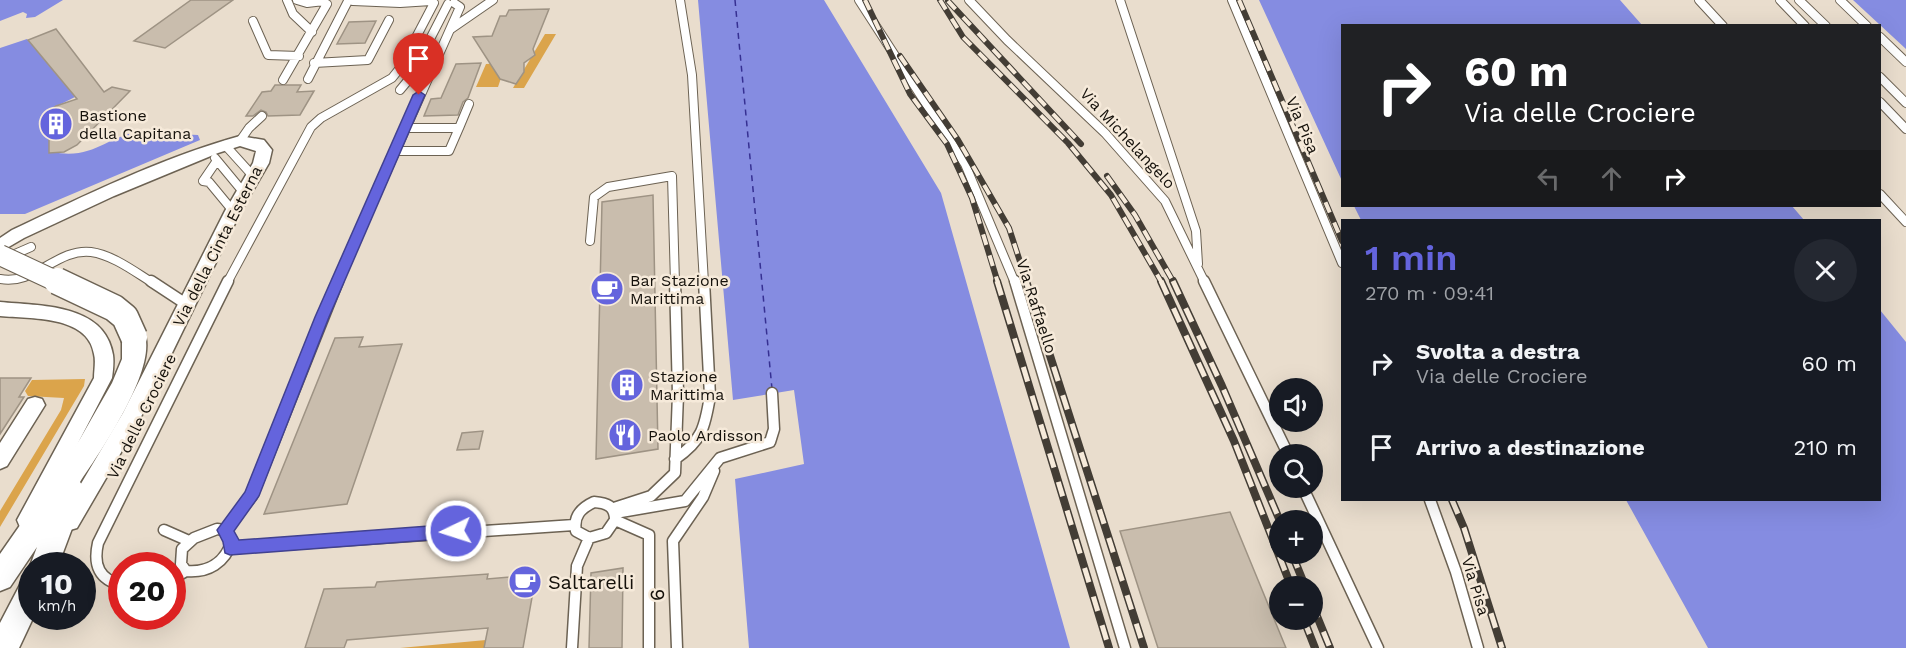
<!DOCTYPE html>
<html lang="it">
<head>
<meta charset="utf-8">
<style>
	:root { --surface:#171b24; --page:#242831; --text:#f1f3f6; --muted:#9ea1a6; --accent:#6464dd }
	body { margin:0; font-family:"Work Sans",sans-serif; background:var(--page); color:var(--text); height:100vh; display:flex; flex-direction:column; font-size:22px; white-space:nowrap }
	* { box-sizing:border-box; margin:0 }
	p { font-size:20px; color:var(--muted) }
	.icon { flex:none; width:33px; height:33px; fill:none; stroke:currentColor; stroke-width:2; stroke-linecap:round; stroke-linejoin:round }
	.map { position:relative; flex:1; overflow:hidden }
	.side { position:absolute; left:1341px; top:219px; width:540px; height:282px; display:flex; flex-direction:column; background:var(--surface); border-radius:0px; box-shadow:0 6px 24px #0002 }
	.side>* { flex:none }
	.banner { position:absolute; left:1341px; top:24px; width:540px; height:183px; border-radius:0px; box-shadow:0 6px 24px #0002; background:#202124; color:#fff; overflow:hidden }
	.tools { position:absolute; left:1269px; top:378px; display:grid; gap:12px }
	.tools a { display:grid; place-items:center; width:54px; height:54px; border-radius:50%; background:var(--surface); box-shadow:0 6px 24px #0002; font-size:30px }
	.speed { position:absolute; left:18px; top:552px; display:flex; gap:12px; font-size:30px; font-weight:700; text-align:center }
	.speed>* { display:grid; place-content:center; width:78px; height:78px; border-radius:50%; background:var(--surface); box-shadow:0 6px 24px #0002; line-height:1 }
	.speed small { font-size:15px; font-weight:400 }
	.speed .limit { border:9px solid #d22; background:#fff; color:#111 }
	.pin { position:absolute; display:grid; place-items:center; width:51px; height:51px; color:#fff; margin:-62px -26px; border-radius:50% 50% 50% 0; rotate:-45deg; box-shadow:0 0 6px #0007 }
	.pin .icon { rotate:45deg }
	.me { position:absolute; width:66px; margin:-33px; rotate:266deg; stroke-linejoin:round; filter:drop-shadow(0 0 4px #0008) }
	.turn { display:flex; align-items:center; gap:21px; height:126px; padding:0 24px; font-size:27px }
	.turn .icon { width:78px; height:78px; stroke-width:2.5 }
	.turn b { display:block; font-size:42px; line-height:51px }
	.lanes { display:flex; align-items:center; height:57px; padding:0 24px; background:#0003; justify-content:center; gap:30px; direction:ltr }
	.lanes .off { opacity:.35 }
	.round { display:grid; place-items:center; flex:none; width:63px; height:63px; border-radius:32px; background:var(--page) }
	.summary { display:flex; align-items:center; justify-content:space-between; height:102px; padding:0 24px }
	h1 { font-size:36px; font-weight:600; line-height:45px; color:var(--accent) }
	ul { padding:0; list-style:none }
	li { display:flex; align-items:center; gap:18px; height:84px; padding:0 24px }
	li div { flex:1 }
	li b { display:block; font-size:22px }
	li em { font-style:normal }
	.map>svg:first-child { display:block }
</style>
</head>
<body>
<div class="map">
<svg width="1906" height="648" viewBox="0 0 1906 648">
	<rect width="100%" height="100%" fill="#e9ddcd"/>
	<path fill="#dba44b" d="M545,34H556L524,88H513Z
		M506,63L498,87H476L486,64Z
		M85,379L84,386L0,527V511L61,410L64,398L28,396L25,391L32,380Z
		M486,640L484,648H400Z"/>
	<path fill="#858ce1" d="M0,0H63L35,17L26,18L27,14L23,12L0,21Z
		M698,0H824L941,193L1070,648H749L735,479L804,464L794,390L733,400Z
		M1259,0H1620L1642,25L1342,26V181Z
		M1853,0H1906V49Z
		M27,39L75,97L53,108L49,112V148L52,152C94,160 105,137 141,131C154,128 182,135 198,135L200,140L25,214H0V48Z
		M1354,206H1792L1804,220H1361Z
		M1880,310L1906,342V648H1708L1626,500H1880Z"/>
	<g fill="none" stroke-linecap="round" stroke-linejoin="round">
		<path stroke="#363092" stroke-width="1.5" stroke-dasharray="6 5" stroke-linecap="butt" d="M735,0L772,389"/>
	</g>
	<path fill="#c9bdad" stroke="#9e9384" stroke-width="1.5" d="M191,0H233L165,48L134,41Z
		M549,9L533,49L535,55L524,63V72L516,84L500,79L473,37L492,36L500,16H506L509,10Z
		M376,21L365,43L337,44L349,22Z
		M56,29L104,92L112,87L130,91L77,145L64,152L49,153V111L56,106L77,99L28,40Z
		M481,63L468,98L463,102L458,115L424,116L431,99L441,98L456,64Z
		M275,85H301L297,92L314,91L300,115L268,116L266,112L261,110L253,116H246L262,92L271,91Z
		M653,195L658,449L596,459L602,202Z
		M363,337L359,347L402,344L347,504L264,514L335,338Z
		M0,378H31L19,397H24L0,434Z
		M483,431L479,449L457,450L462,433Z
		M1230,512L1286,648H1158L1120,531Z
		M623,568L622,648H589L591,573Z
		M488,574L487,579L536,575L523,648H484L488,628L347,640L344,648H305L324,589L375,587L377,582Z"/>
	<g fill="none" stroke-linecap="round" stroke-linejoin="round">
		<defs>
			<path id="lane-far1" d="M287,0L293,14L312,32
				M297,0L307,3L324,1
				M680,0L692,75L704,283
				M859,0L965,164L1015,283
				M969,0L1007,40L1105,133L1165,201L1205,283
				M1120,0L1196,231L1198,264
				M1232,0L1342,263
				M1699,0L1723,26
				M1780,0L1805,26
				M1799,0L1826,26
				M1840,0L1867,26
				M353,1L400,3L431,1
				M253,21L268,55L299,56
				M451,29L493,0
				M1880,37L1906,62
				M314,63L368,60L389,20
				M1880,77L1906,103
				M308,79L347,3
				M283,80L327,4
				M400,90L410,78L448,4
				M1880,102L1906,129
				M459,128L469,104
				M240,141L249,128L262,116
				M225,145L253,176
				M394,151H449L459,128H404
				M215,158L244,193
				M216,162L203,181L209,182L233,211
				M1880,194L1906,222
				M590,241L594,197L608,187L672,176L675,283
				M8,257L31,247
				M0,279C34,286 57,248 91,252C113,255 135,272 153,283
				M227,283L311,127L321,118L392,78L400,68L434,3
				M337,283L460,7L454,3"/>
			<path id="lane" d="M151,281L186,304
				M1015,281L1125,648
				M1204,281L1288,454
				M675,459C702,441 705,427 710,396L704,281
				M1303,488L1378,648
				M1430,500L1456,572L1478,648
				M594,502C607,503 615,506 615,520L606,533L589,538L576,531C573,516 581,508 594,502Z
				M614,508L651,496L675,473L678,394L675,281
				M615,513L685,501L720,458L770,442L774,429L772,393
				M615,520L649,535V648
				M217,529L225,530L232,541C225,563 208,573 186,571L181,564L182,549L194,538Z
				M164,530L189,541
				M225,530L252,496L338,281
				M230,548L574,525
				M172,579L186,571
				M122,585C99,580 93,565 98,543L228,281
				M572,648L577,566L589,538
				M677,648L673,541L703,497L714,471"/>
			<path id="street" d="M240,136L264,140L272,150L269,163L241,211L137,425L77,528L70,530L63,528L60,521L63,514L123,413L225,211L253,163L256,151L240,146L218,153L114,196L24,238L0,252V238L12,230C86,195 161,158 240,136Z
				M0,302C39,306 105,303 113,355C114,362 113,371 112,378L34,527L27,529L20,527L17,520L94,378C94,370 96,361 94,354C88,315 30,319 0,316Z
				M35,397L42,399L45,405L7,466L0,469V443L28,399Z"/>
			<path id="secondary" d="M134,327L143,330C161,365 100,452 80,482L86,491L58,566H32V570L30,566L37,547L10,587L0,591V554L80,439L112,383L122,359V337L125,330Z
				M32,578V616H34L19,648H0V623L22,581Z"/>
		</defs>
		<use href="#lane-far1" stroke="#6c6253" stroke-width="10"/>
		<use href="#lane" stroke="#6c6253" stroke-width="13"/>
		<use href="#street" stroke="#6c6253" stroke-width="3"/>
		<use href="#secondary" stroke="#6c6253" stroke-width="3"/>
		<use href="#lane-far1" stroke="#fff" stroke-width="8"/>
		<use href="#lane" stroke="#fff" stroke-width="10"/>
		<use href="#street" fill="#fff" fill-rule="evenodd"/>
		<use href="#secondary" fill="#fff" fill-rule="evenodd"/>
		<defs>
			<path id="rail-far1" d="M865,0L910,94L947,144L972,198L998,283
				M940,0L963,37L1068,143L1111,195L1162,283
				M1239,0L1342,241
				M948,1L1081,144
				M900,56L958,140L1009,228L1027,283
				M1107,176L1135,215L1174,283"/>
			<path id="rail" d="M997,281L1109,648
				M1026,281L1144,648
				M1161,281L1234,441L1291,586
				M1173,281L1222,386L1280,521
				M1452,500L1464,528L1502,648
				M1292,554L1305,586
				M1312,604L1330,648
				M1304,620L1315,648"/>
		</defs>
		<use href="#rail-far1" stroke="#433d35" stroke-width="6"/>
		<use href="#rail" stroke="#433d35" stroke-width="8"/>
		<use href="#rail-far1" stroke="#f6eada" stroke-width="4" stroke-dasharray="11" stroke-linecap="butt"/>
		<use href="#rail" stroke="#f6eada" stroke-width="5" stroke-dasharray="15" stroke-linecap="butt"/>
		<defs>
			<path id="secondary-bridge-far1" d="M0,255L60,283"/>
			<path id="secondary-bridge" d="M57,281L114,308L125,317L134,337"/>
		</defs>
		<use href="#secondary-bridge-far1" stroke="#6c6253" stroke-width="22" stroke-linecap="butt"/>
		<use href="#secondary-bridge" stroke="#6c6253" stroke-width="29" stroke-linecap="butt"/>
		<use href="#secondary-bridge-far1" stroke="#fff" stroke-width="20"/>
		<use href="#secondary-bridge" stroke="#fff" stroke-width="26"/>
	</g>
	<path fill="#6464dd" stroke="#414190" stroke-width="1.5" d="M419,91L425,95L329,317L259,496L234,531L239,540L456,524L462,526L464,531L462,536L456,538L230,555L225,553L223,542L217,530L245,492L315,317L413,95Z"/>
	<defs>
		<symbol id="building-disc" viewBox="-11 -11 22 22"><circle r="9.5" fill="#6464dd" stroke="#f6eada"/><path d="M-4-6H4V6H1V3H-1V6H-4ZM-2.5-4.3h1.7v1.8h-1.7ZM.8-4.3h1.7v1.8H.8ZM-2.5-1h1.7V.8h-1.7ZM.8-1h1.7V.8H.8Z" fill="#fff"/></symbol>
		<symbol id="cafe-disc" viewBox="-11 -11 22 22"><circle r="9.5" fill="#6464dd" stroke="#f6eada"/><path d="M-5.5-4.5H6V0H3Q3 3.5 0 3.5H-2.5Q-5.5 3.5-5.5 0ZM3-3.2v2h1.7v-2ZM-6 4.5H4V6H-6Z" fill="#fff"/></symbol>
		<symbol id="restaurant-disc" viewBox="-11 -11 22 22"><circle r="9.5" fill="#6464dd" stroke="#f6eada"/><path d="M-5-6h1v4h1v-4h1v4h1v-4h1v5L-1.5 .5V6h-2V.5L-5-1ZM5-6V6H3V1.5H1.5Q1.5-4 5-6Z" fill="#fff"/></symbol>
	</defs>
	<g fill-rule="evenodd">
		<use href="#building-disc" x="37" y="105" width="38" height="38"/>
		<use href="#cafe-disc" x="588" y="270" width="38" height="38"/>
		<use href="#building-disc" x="608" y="366" width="38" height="38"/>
		<use href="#restaurant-disc" x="606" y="416" width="38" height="38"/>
		<use href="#cafe-disc" x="506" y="563" width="38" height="38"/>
	</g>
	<g text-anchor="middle" stroke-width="5" stroke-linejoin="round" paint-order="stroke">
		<g font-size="16" fill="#15110b" stroke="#f6eada" text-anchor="start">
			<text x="79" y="121">Bastione<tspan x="79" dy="18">della Capitana</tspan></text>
			<text x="630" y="286">Bar Stazione<tspan x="630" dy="18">Marittima</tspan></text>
			<text x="650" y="382">Stazione<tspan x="650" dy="18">Marittima</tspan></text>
			<text x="648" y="441">Paolo Ardisson</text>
		</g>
		<g font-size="16" fill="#15110b" stroke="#f6eada">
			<text transform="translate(1303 125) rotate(67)" y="6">Via Pisa</text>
			<text transform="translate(1128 138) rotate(47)" y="6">Via Michelangelo</text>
			<text transform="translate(217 246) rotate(-63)" y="6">Via della Cinta Esterna</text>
			<text transform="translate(1037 306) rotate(72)" y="6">Via Raffaello</text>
			<text transform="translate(141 416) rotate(-64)" y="6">Via delle Crociere</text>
			<text transform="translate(1476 586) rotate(73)" y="6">Via Pisa</text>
		</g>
		<g font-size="20" fill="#15110b" stroke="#f6eada" text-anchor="start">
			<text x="548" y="589">Saltarelli</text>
		</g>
		<g font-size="20" fill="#15110b" stroke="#f6eada">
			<text transform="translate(657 595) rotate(-92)" y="7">6</text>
		</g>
	</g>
</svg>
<div class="tools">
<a><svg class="icon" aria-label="sound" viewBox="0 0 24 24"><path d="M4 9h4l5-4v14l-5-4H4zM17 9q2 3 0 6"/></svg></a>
<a><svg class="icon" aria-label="search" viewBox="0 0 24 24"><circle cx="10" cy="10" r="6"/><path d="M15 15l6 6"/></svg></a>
<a>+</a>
<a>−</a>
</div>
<div class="speed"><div>10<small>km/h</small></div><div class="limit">20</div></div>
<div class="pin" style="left:419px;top:95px;background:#d93025"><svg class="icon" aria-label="arrive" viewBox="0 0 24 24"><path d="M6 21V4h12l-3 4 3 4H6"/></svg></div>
<svg class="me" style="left:456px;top:531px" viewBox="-20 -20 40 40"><circle r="17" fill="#6464dd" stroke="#fff" stroke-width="3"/><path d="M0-11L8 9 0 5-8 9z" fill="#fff"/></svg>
<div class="banner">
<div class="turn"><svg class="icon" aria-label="right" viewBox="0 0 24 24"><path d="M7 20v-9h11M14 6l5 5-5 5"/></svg><div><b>60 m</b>Via delle Crociere</div></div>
<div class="lanes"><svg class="icon off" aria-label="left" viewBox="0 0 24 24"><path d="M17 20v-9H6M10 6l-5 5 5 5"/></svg><svg class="icon off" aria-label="ahead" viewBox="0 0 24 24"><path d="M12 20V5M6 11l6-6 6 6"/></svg><svg class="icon" aria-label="right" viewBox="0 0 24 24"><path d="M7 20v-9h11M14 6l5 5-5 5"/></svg></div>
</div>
<section class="side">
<div class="summary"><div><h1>1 min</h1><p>270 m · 09:41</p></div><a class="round"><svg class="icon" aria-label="close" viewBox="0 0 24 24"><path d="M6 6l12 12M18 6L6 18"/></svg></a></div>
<ul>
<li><svg class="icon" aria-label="right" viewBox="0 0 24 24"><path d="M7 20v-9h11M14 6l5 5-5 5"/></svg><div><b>Svolta a destra</b><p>Via delle Crociere</p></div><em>60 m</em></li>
<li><svg class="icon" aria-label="arrive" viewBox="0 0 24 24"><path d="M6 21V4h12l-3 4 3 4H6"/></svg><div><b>Arrivo a destinazione</b></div><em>210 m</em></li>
</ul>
</section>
</div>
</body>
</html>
